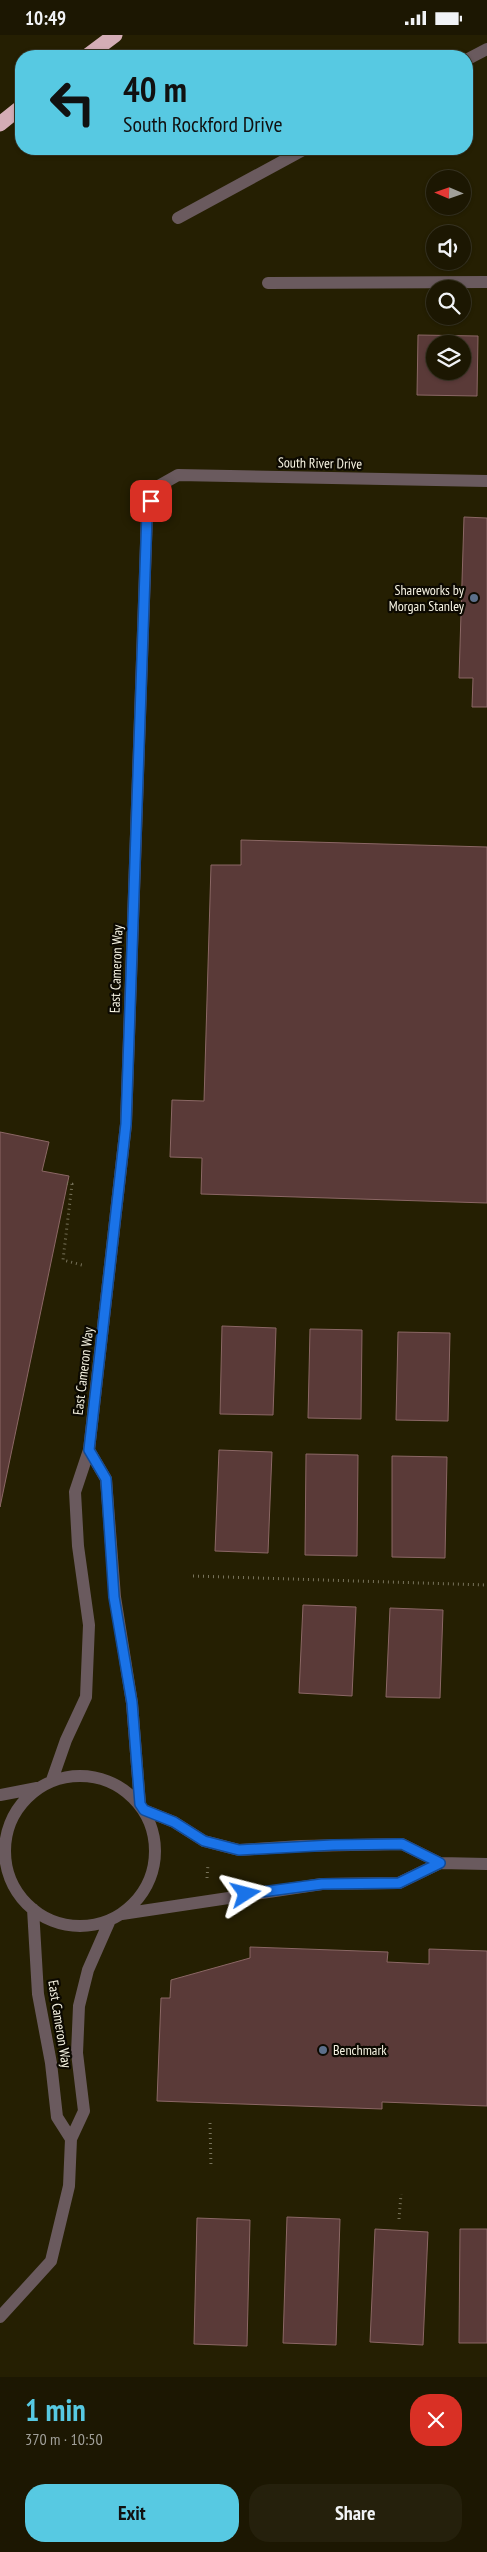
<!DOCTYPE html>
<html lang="en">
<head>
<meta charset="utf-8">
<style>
	:root { --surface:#1c1702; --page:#25200c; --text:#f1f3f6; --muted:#a09f99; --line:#3a3624; --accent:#57c9e2 }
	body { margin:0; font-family:"PT Sans Narrow",sans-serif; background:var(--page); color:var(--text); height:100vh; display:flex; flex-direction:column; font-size:19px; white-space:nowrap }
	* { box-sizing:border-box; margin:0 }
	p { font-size:16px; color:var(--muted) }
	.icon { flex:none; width:28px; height:28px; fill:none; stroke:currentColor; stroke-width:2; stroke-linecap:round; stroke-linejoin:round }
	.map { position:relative; height:2342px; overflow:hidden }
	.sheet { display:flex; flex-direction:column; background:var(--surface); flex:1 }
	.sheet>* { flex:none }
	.guide { position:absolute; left:15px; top:15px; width:458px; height:105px; border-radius:20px; box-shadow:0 1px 4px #0004,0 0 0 1px var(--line); background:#57c9e2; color:#111; overflow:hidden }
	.needle { width:32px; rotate:272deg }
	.controls { position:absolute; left:426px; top:135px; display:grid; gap:10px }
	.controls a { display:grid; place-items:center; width:45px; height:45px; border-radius:50%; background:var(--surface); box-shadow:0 1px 4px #0004,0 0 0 1px var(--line); font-size:25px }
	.pin { position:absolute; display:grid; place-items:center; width:42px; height:42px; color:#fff; margin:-21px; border-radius:10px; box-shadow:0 2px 8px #0006 }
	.me { position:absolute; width:55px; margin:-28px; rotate:81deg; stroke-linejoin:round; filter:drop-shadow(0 0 4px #0008) }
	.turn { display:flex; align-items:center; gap:18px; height:105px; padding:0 25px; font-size:22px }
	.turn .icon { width:65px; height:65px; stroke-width:2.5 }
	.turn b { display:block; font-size:35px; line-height:42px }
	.round { display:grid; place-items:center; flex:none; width:52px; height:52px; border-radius:20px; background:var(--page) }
	.summary { display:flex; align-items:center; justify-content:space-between; height:85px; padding:0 25px }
	h1 { font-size:30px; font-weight:700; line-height:38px; color:var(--accent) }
	.action { display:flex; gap:10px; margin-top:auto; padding:10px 25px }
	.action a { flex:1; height:58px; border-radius:20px; background:var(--accent); color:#111; font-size:20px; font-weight:700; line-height:58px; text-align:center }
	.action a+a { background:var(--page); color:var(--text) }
	.status { display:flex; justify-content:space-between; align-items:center; height:35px; padding:0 25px; background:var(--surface); direction:ltr }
	.status svg { height:14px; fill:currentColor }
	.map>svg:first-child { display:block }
</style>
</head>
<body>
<div class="status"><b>10:49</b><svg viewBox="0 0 49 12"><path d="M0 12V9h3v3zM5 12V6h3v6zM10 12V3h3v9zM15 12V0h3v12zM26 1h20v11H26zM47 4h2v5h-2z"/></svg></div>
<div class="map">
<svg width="487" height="2342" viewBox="0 0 487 2342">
	<rect width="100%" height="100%" fill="#251f02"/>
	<path fill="#5a3a38" stroke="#8b6765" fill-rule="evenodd" d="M418,300L478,301L477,361L417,360ZM435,309H462V336H435Z
		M464,482L487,483V672H472L473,643H459Z
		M241,805L487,812V1168L201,1159L202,1123L170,1122L172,1065L204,1066L211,830H241Z
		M0,1097L49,1107L42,1136L69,1141L0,1472Z
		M222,1291L276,1293L273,1380L220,1379Z
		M310,1294L362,1295L361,1384L308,1383Z
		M398,1297L450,1298L448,1386L396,1385Z
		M219,1415L272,1417L268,1518L215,1516Z
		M306,1419L358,1420L357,1521L305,1520Z
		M392,1421L447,1422L445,1523L392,1522Z
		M303,1570L356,1572L352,1661L299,1658Z
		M390,1573L443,1575L440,1663L386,1662Z
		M250,1912L388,1917L387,1927L429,1929V1914L487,1916V2071L382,2067V2074L157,2066L161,1963H170L171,1945L250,1923Z
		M287,2182L340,2184L336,2310L283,2308Z
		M197,2183L250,2185L247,2311L194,2309Z
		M375,2194L428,2197L423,2310L370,2307Z
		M460,2194H487V2308H459Z"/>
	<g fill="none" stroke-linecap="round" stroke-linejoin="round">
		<path stroke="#78735b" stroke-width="3" stroke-dasharray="1 4" stroke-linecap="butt" d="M67,1148L72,1149L63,1225L82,1230
			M193,1541L487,1550
			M207,1843L208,1829
			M210,2088L211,2132
			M399,2184L401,2159"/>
		<path stroke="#6a5a5e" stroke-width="12" d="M466,25L487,14
			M178,183L305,114
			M268,248L487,247
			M89,1415L106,1444L115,1562L132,1668L140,1769
			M5 1816a75 75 0 1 1 150 0a75 75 0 1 1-150 0Z
			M52,1745L66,1705L86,1662L89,1590L78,1511L75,1457L89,1415L126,1089L147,479L155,453L178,440L487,446
			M0,1760L37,1753
			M144,1775L174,1787L204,1806L239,1815L301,1811L402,1809L440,1828L487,1829
			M33,1874L38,1959L51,2028L57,2082L71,2104
			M122,1879L322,1849L399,1848L440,1828
			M0,2282L51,2226L69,2151L71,2104L84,2076L77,2018L79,1971L88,1935L110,1885"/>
		<path stroke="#d4adb6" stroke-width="15" d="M87,21L115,0
			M0,89L21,72"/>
	</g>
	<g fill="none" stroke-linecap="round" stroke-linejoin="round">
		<defs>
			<path id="route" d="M151,466L147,479L126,1089L89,1415L106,1444L114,1562L132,1668L140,1769L144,1775L174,1787L204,1806L239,1815L333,1810L402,1809L440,1828L399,1848L322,1849L246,1859"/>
		</defs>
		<use href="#route" stroke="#114b97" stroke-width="12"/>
		<use href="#route" stroke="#1a73e8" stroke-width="9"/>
	</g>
	<g fill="#5c6f8a" stroke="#0c0901" stroke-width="2">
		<circle cx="474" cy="563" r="5"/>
		<circle cx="323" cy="2015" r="5"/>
	</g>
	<g text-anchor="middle" stroke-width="4.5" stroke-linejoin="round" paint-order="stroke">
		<g font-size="14" fill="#f7f4e3" stroke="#0c0901">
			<text transform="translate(320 428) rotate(1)" y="5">South River Drive</text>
			<text transform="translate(116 934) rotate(-88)" y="5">East Cameron Way</text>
			<text transform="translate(83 1336) rotate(-83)" y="5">East Cameron Way</text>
			<text transform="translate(60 1989) rotate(81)" y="5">East Cameron Way</text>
		</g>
		<g font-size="14" fill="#f7f4e3" stroke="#0c0901" text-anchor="end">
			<text x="464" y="560">Shareworks by<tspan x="464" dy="16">Morgan Stanley</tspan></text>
			<text x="333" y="2020" text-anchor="start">Benchmark</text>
		</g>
	</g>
</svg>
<div class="controls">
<a><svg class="needle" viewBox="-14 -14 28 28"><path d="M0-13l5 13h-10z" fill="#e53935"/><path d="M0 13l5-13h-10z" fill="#a09f99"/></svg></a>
<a><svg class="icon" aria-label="sound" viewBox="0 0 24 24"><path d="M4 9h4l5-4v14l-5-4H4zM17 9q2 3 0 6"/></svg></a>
<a><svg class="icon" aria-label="search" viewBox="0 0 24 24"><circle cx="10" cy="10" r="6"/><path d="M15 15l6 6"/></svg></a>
<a><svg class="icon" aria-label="layers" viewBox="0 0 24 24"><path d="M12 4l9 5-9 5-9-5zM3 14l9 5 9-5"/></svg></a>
</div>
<div class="pin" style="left:151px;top:466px;background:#d93025"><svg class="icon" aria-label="arrive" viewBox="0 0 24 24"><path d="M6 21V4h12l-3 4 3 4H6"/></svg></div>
<svg class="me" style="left:246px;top:1859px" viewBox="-20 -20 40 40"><path d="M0-17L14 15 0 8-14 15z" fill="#1a73e8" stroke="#fff" stroke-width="4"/></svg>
<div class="guide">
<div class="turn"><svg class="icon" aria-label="left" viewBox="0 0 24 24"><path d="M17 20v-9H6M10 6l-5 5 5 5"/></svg><div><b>40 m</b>South Rockford Drive</div></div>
</div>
</div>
<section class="sheet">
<div class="summary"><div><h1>1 min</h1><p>370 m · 10:50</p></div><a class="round" style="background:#d93025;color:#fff"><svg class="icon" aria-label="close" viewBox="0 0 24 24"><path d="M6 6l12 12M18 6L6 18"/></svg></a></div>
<div class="action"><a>Exit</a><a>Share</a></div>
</section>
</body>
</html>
